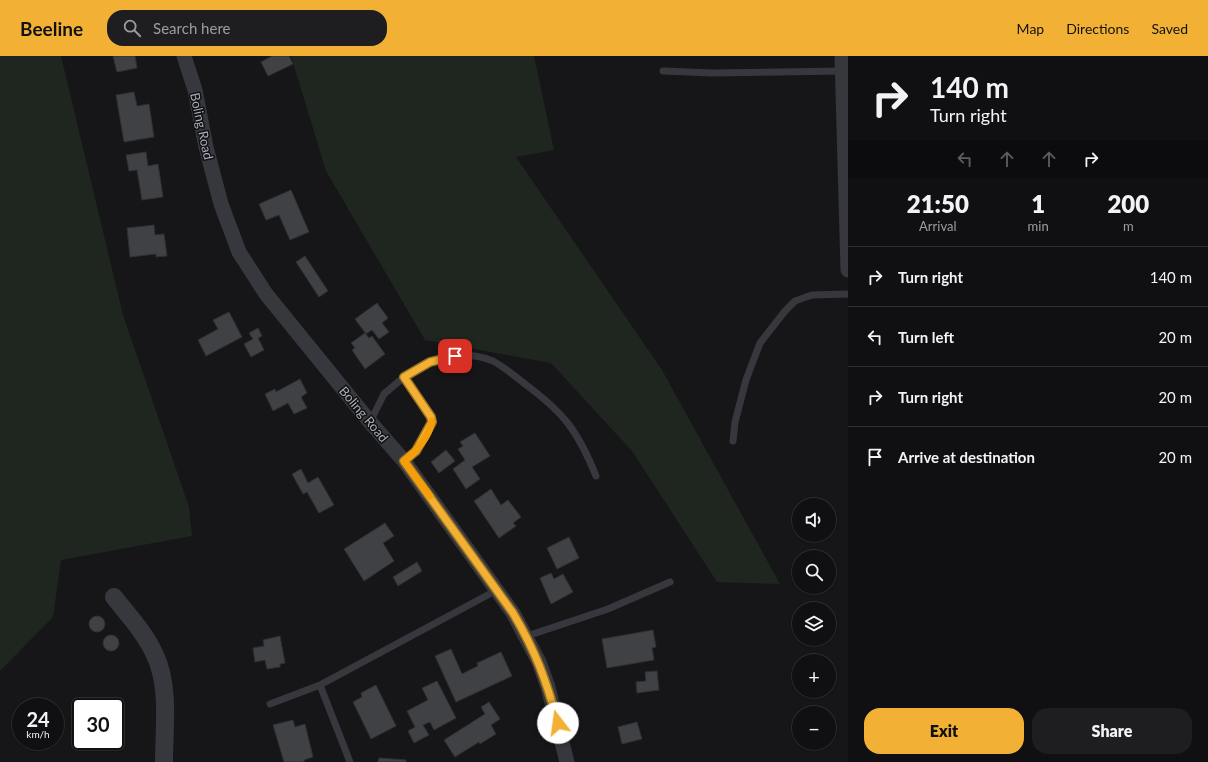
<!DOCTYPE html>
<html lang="en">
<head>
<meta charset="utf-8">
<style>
	:root { --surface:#101012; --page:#1e1e20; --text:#f1f3f6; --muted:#9c9d9f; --line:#303032; --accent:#f2b134 }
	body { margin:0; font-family:Lato,sans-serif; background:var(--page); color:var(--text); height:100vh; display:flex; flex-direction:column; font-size:15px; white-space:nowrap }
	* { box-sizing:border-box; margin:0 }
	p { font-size:13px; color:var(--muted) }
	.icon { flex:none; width:22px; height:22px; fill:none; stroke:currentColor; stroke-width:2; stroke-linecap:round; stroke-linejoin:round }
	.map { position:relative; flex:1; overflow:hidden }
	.sheet { display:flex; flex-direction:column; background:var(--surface); width:360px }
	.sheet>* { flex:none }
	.hud { background:#101012; color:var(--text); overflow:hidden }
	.controls { position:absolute; left:792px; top:442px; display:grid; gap:8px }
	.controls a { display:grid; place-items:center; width:44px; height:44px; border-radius:50%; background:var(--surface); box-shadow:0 1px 3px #0004,0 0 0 1px var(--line); font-size:20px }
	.speed { position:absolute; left:12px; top:642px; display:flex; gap:8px; font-size:20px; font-weight:700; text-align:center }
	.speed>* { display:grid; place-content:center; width:52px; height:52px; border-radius:50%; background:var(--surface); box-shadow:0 1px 3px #0004,0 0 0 1px var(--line); line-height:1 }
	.speed small { font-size:10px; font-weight:400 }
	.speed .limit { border:2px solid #111; border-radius:6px; background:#fff; color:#111 }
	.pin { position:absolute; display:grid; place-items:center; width:34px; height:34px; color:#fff; margin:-17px; border-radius:8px; box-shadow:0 2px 6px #0006 }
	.me { position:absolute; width:44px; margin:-22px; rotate:345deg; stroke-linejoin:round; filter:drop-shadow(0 0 3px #0008) }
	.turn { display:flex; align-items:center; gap:14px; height:84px; padding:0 16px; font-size:18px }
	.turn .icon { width:52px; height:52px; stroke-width:2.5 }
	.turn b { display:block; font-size:28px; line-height:34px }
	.lanes { display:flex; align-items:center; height:38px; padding:0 16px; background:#0003; justify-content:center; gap:20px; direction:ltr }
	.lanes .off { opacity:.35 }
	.eta { display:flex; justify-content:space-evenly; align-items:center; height:68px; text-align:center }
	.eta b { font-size:24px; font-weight:800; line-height:28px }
	.action { display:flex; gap:8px; margin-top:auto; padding:8px 16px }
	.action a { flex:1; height:46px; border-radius:16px; background:var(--accent); color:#111; font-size:16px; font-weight:800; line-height:46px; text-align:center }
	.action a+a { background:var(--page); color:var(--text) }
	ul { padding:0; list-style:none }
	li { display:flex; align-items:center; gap:12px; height:60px; padding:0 16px; border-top:1px solid var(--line) }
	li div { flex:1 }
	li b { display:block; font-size:15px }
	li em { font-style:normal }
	header { display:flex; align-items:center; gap:24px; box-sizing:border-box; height:56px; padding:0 20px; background:var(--accent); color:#111 }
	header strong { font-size:19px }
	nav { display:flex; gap:22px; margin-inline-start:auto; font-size:14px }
	.search { width:280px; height:36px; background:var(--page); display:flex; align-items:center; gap:10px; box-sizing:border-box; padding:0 14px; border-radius:16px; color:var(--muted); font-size:15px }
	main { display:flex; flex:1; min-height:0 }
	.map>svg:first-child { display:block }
</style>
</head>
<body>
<header>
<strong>Beeline</strong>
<div class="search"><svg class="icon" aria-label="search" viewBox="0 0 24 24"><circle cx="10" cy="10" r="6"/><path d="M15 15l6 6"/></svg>Search here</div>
<nav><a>Map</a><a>Directions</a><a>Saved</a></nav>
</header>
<main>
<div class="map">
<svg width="848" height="706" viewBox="0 0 848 706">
	<rect width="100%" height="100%" fill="#161618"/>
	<path fill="#1e261f" d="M0,0H61L123,259L189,451L192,480L61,504L53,561L0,615Z
		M291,0H534L554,94L516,101L662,314L780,528L717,526L632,395L551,307L425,284L326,115Z"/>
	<path fill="#404145" stroke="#303034" d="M113,0H135L137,12L117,16Z
		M272,0H289L293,8L268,20L261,6Z
		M134,36L137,50L149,48L154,81L124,86L116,39Z
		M146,96L148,110L158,108L163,141L142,144L137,114L129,115L126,99Z
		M291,134L309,176L290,184L279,159L266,164L259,148Z
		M154,169L155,179L164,178L167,200L156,201V198L130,201L127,172Z
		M305,200L328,235L319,241L296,206Z
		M377,247L388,262L382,267L389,276L379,283L372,274L366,278L355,263Z
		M229,256L242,281L206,300L198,284L218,273L213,264Z
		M258,272L262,280L258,282L264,294L251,301L244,288L253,283L249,277Z
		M365,277L369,282L372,280L385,298L365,313L352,294L355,292L351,287Z
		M300,323L307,337L301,341L307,352L294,358L288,347L273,355L265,338L275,333L276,336Z
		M475,377L490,400L472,411L480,423L466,433L453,413L465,404L458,393L463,390L460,386Z
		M446,394L455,405L439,417L431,406Z
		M301,413L308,427L318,421L334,449L319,457L307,436L303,438L292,418Z
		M491,433L501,449L508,444L521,461L513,467L516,470L499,482L474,445Z
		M385,467L394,480L383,487L394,505L364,525L344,493Z
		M569,481L579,502L557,513L547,492Z
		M417,506L422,515L398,530L393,521Z
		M551,517L554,523L563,518L573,536L551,548L540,522Z
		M89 568a8 8 0 1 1 16 0a8 8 0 1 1-16 0Z
		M653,574L656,591L652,592L654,604L607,612L602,583Z
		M103 587a8 8 0 1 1 16 0a8 8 0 1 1-16 0Z
		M280,580L285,607L280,608V611L267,613L265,604L255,606L253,592L264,590L263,584Z
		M451,593L462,618L478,610L477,607L501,596L512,620L456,646L435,600Z
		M657,615L659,634L637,637L636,626L646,625L645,616Z
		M437,625L456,662L434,674L430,666L423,669L429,679L414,687L408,675L415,671L407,655L428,644L422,632Z
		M376,629L396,670L371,683L353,646L362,641L361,637Z
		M489,646L500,663L491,669L496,678L480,688L479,686L455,701L444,684L485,658L481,651Z
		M293,664L295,671L305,668L313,701L304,704V706H284L273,669Z
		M637,666L642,683L622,688L618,671Z
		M379,702L406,704V706H378Z"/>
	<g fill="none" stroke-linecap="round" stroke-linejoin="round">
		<path stroke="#37383d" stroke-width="7" d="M663,15L713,17L842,15
			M404,321C430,304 461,292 493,305C504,311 515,320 525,328C564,357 578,375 596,420
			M370,366L384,338L404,321L431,361C433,377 416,396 404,405
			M733,385L735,366L746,324L760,287L785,255L795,245L812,239L848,238
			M527,580L608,553L670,526
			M320,629L350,706
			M270,648L320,629L497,534"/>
		<path stroke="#37383d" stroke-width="15" d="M184,0L195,34L206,91L221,148L239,196L266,238L370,366L404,405L513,557L539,606L548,631L567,706
			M842,0L848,214"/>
		<path stroke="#37383d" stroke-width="18" d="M114,541C129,560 145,577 155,599C170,631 164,672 164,706"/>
	</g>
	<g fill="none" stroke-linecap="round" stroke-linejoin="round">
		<defs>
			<path id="route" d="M455,300L430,306L404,321L431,361L432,366L416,395L404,405L513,557C536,596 546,624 558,667"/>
		</defs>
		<use href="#route" stroke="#9d7322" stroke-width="10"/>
		<use href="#route" stroke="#f2b134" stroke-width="7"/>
		<path stroke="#f59e0b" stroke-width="7" d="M430,440L404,405C416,396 429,381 432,365"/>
	</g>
	<g text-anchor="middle" stroke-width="3" stroke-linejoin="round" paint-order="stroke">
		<g font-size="13" fill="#a8adb8" stroke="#111113">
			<text transform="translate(202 70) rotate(78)" y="5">Boling Road</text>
			<text transform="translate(364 358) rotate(50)" y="5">Boling Road</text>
		</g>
	</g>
</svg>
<div class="controls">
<a><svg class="icon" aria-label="sound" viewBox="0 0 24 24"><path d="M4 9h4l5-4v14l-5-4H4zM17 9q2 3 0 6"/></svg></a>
<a><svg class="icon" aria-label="search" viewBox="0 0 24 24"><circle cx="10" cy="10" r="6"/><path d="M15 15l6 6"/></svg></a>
<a><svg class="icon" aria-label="layers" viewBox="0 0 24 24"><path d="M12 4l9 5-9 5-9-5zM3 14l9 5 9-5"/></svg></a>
<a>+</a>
<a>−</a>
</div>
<div class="speed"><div>24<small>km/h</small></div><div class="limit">30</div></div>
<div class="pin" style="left:455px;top:300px;background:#d93025"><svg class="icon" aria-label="arrive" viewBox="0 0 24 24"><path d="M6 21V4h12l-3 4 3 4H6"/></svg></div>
<svg class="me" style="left:558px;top:667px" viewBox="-20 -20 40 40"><circle r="19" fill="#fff"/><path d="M0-13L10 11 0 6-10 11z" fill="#f2b134"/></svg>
</div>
<section class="sheet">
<div class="hud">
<div class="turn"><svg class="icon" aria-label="right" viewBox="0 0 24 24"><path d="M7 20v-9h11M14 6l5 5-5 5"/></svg><div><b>140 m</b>Turn right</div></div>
<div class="lanes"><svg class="icon off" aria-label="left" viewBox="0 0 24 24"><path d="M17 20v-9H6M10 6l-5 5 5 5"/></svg><svg class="icon off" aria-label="ahead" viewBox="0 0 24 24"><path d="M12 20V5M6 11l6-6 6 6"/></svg><svg class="icon off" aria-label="ahead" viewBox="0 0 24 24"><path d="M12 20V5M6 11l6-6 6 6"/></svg><svg class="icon" aria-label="right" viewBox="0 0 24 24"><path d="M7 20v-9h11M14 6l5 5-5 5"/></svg></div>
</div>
<div class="eta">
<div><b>21:50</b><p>Arrival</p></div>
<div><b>1</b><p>min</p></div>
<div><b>200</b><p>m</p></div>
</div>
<ul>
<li><svg class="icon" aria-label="right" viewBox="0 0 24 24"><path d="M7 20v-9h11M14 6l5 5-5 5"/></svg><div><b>Turn right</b></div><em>140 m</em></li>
<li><svg class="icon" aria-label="left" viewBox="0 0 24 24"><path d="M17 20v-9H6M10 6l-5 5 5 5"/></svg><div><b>Turn left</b></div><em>20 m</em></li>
<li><svg class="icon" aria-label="right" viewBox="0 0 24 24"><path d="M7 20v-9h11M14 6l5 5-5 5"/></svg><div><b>Turn right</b></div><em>20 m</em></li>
<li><svg class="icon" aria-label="arrive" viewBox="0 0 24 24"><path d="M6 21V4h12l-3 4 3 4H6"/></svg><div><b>Arrive at destination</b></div><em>20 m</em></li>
</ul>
<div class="action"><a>Exit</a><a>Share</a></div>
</section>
</main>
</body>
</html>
